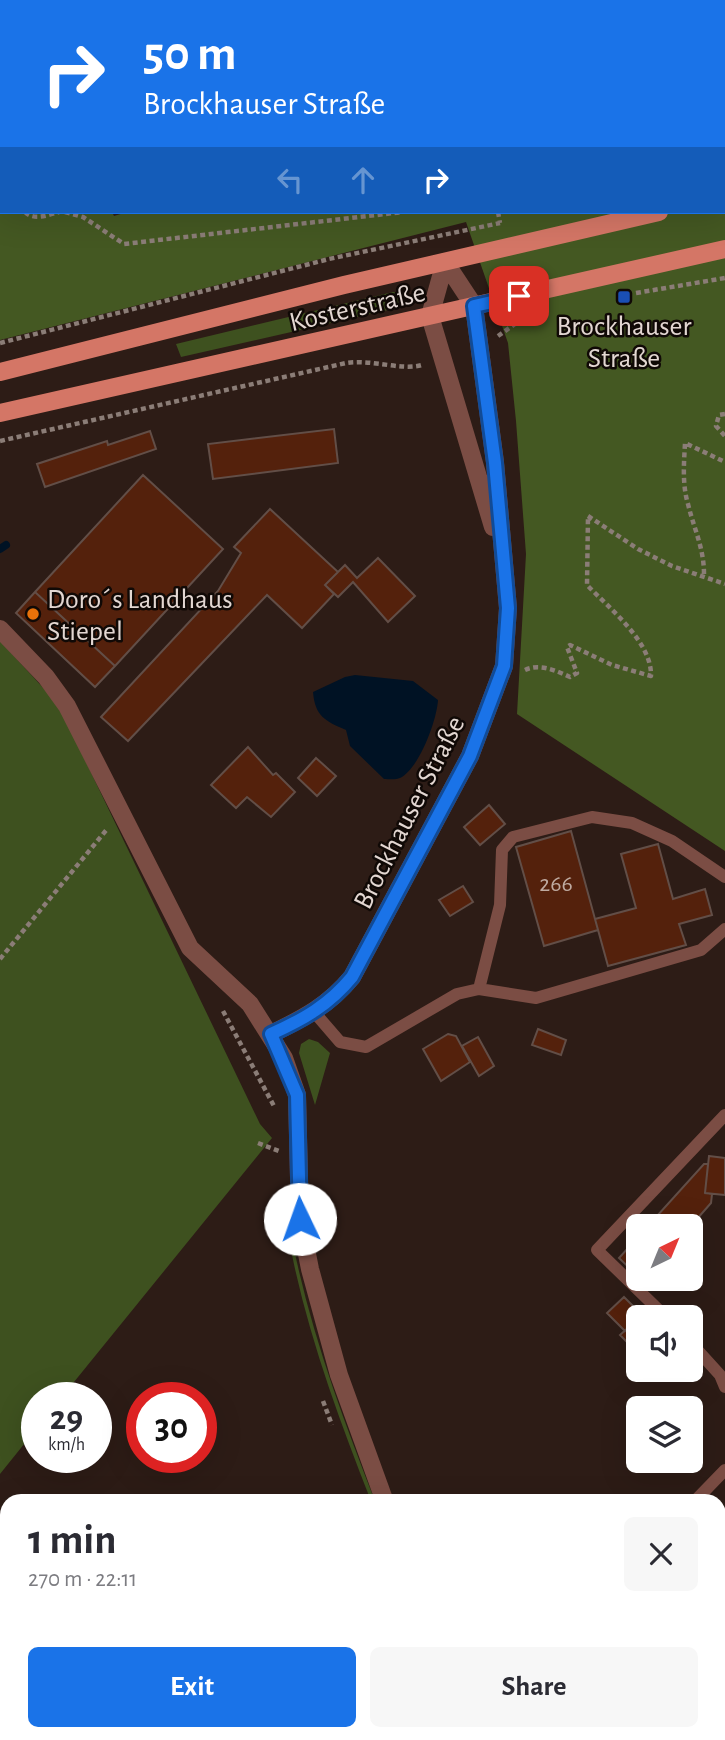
<!DOCTYPE html>
<html lang="en">
<head>
<meta charset="utf-8">
<style>
	:root { --surface:#fff; --page:#f7f7f7; --text:#2b2b33; --muted:#7c7c81; --accent:#1a73e8 }
	body { margin:0; font-family:"Alegreya Sans",sans-serif; background:var(--page); color:var(--text); height:100vh; display:flex; flex-direction:column; font-size:26px; white-space:nowrap }
	* { box-sizing:border-box; margin:0 }
	p { font-size:23px; color:var(--muted) }
	.icon { flex:none; width:38px; height:38px; fill:none; stroke:currentColor; stroke-width:2; stroke-linecap:round; stroke-linejoin:round }
	.map { position:relative; flex:1; overflow:hidden }
	.details { position:absolute; left:0px; top:1494px; width:726px; height:247px; display:flex; flex-direction:column; background:var(--surface); border-radius:21px 21px 0 0; box-shadow:0 7px 28px #0002 }
	.details>* { flex:none }
	.guide { position:absolute; left:0px; top:0px; width:726px; height:214px; box-shadow:0 7px 28px #0002; background:#1a73e8; color:#fff; overflow:hidden }
	.needle { width:46px; rotate:43deg }
	.tools { position:absolute; left:626px; top:1214px; display:grid; gap:14px }
	.tools a { display:grid; place-items:center; width:77px; height:77px; border-radius:10px; background:var(--surface); box-shadow:0 7px 28px #0002; font-size:35px }
	.speed { position:absolute; left:21px; top:1382px; display:flex; gap:14px; font-size:35px; font-weight:700; text-align:center }
	.speed>* { display:grid; place-content:center; width:91px; height:91px; border-radius:50%; background:var(--surface); box-shadow:0 7px 28px #0002; line-height:1 }
	.speed small { font-size:18px; font-weight:400 }
	.speed .limit { border:10px solid #d22; background:#fff; color:#111 }
	.pin { position:absolute; display:grid; place-items:center; width:60px; height:60px; color:#fff; margin:-30px; border-radius:14px; box-shadow:0 4px 10px #0006 }
	.me { position:absolute; width:77px; margin:-38px; rotate:357deg; stroke-linejoin:round; filter:drop-shadow(0 0 5px #0008) }
	.turn { display:flex; align-items:center; gap:24px; height:147px; padding:0 28px; font-size:32px }
	.turn .icon { width:91px; height:91px; stroke-width:2.5 }
	.turn b { display:block; font-size:49px; line-height:60px }
	.lanes { display:flex; align-items:center; height:66px; padding:0 28px; background:#0003; justify-content:center; gap:35px; direction:ltr }
	.lanes .off { opacity:.35 }
	.round { display:grid; place-items:center; flex:none; width:74px; height:74px; border-radius:10px; background:var(--page) }
	.summary { display:flex; align-items:center; justify-content:space-between; height:119px; padding:0 28px }
	h1 { font-size:42px; font-weight:700; line-height:52px }
	.button { display:flex; gap:14px; margin-top:auto; padding:14px 28px }
	.button a { flex:1; height:80px; border-radius:10px; background:var(--accent); color:#fff; font-size:28px; font-weight:700; line-height:80px; text-align:center }
	.button a+a { background:var(--page); color:var(--text) }
	.map>svg:first-child { display:block }
</style>
</head>
<body>
<div class="map">
<svg width="725" height="1740" viewBox="0 0 725 1740">
	<rect width="100%" height="100%" fill="#2d1c16"/>
	<path fill="#3e511f" d="M393,292L405,293L410,300L401,307L181,357L176,344Z
		M0,641L58,704L260,1124L272,1138L61,1398H37V1428L0,1474Z
		M309,1039L318,1042L330,1053L315,1105L299,1053L301,1044Z
		M285,1216H288C304,1314 339,1409 375,1501H371C335,1409 300,1314 285,1216Z
		M725,1528V1740H521L518,1734H719V1533Z"/>
	<path fill="#445822" d="M725,50V851L517,714L526,554L516,421L508,343L466,222L0,340V180L2,212H112L114,216L127,212H724Z"/>
	<path fill="#001224" d="M355,675L413,681L438,700C437,720 419,769 400,778C396,780 388,779 384,779L350,746L346,730C325,721 315,716 313,692L345,677Z"/>
	<g fill="none" stroke-linecap="round" stroke-linejoin="round">
		<path stroke="#001224" stroke-width="8" d="M724,81H725
			M0,549L6,545"/>
	</g>
	<path fill="#54210c" stroke="#624e47" stroke-width="2" d="M334,429L338,463L213,479L208,444Z
		M150,431L156,449L45,487L37,464L107,441L108,445Z
		M143,475L223,549L115,666L35,592Z
		M270,509L338,572L325,585L334,594L302,628L267,595L128,741L101,717L218,591L241,553L234,547Z
		M378,558L415,596L388,622L353,582L338,597L325,585L345,565L357,578Z
		M35,592L115,666L95,687L16,613Z
		M248,747L273,775L276,773L295,792L271,817L247,797L236,808L211,785Z
		M316,758L336,776L317,796L298,778Z
		M489,805L505,824L480,845L464,827Z
		M571,831L598,930L544,946L516,847Z
		M658,844L673,899L705,889L712,915L679,924L686,945L608,966L595,919L636,908L621,854Z
		M463,886L473,902L450,916L439,900Z
		M538,1029L566,1040L561,1055L532,1045Z
		M448,1034L456,1036L470,1062L441,1081L423,1049Z
		M478,1037L494,1066L479,1076L462,1046Z
		M709,1156L725,1158V1195L705,1193Z
		M704,1164H708L705,1193L712,1194L711,1203L690,1227H647Z
		M639,1236V1277L619,1258Z
		M624,1297L642,1315L625,1331L607,1313Z
		M642,1315L644,1318H639V1335L629,1344L620,1335Z"/>
	<g fill="none" stroke-linecap="round" stroke-linejoin="round">
		<path stroke="#8b7d77" stroke-width="4.5" stroke-dasharray="5 3.5" stroke-linecap="butt" d="M265,2L266,0
			M724,136H725
			M25,212C34,221 48,215 59,212
			M65,212L83,217L124,244L403,212
			M498,212L500,223
			M636,293L725,278
			M498,336L522,319
			M0,343L329,259L500,223
			M725,414L719,415L716,426L725,436
			M0,441L346,363C372,359 402,371 422,365
			M588,516L638,549L672,566L725,584
			M704,574C704,548 694,529 688,504C682,484 684,463 685,443L725,462
			M525,670C540,663 557,671 570,677L577,673L567,647L570,645L612,665L651,676C652,642 610,609 587,585L588,516
			M0,959L108,828
			M223,1011L275,1108
			M258,1143L279,1151
			M323,1401L332,1425
			M477,1734L480,1740
			M272,1740L278,1734"/>
		<path stroke="#7b4d44" stroke-width="12" d="M168,0L169,2
			M479,989L500,905L502,850L513,837L592,817L632,823L672,841L725,877
			M315,1013L340,1042L366,1047L457,994L479,989L536,998L701,950L725,929
			M667,1318L597,1250L725,1115
			M691,1343L720,1375L725,1387
			M694,1502L725,1470"/>
		<path stroke="#7b4d44" stroke-width="18" d="M227,2L230,0
			M0,174L2,172
			M445,262L430,316L493,527
			M0,629L46,677L67,706L190,948L250,1004L284,1058L297,1095L300,1219L310,1269L339,1375L385,1502
			M271,1034C304,1018 329,1005 352,977L470,756L504,666L508,608L495,462L474,306L445,262
			M507,1734L511,1740"/>
		<path stroke="#d47666" stroke-width="18" d="M724,197H725
			M0,372L344,285L659,212
			M0,413L725,249"/>
	</g>
	<g fill="none" stroke-linecap="round" stroke-linejoin="round">
		<defs>
			<path id="route" d="M300,1219L297,1095L271,1034C304,1019 329,1005 352,977L470,756L504,666L508,608L495,463L474,306L519,296"/>
		</defs>
		<use href="#route" stroke="#114b97" stroke-width="18"/>
		<use href="#route" stroke="#1a73e8" stroke-width="12"/>
	</g>
	<rect fill="#1a4fb4" stroke="#100906" stroke-width="2.5" x="617" y="290" width="14" height="14" rx="3.5"/>
	<circle fill="#e8710a" stroke="#100906" stroke-width="2.5" cx="33" cy="614" r="7"/>
	<g text-anchor="middle" stroke-width="5" stroke-linejoin="round" paint-order="stroke">
		<g font-size="24" fill="#bfaaa0">
			<text x="556" y="891">266</text>
		</g>
		<g font-size="28" fill="#e3d7d2" stroke="#100906">
			<text transform="translate(357 306) rotate(-13)" y="10">Kosterstraße</text>
			<text transform="translate(408 812) rotate(-63)" y="10">Brockhauser Straße</text>
		</g>
		<g font-size="28" fill="#e3d7d2" stroke="#100906">
			<text x="624" y="335">Brockhauser<tspan x="624" dy="32">Straße</tspan></text>
			<text x="47" y="608" text-anchor="start">Doro´s Landhaus<tspan x="47" dy="32">Stiepel</tspan></text>
		</g>
	</g>
</svg>
<div class="tools">
<a><svg class="needle" viewBox="-14 -14 28 28"><path d="M0-13l5 13h-10z" fill="#e53935"/><path d="M0 13l5-13h-10z" fill="#7c7c81"/></svg></a>
<a><svg class="icon" aria-label="sound" viewBox="0 0 24 24"><path d="M4 9h4l5-4v14l-5-4H4zM17 9q2 3 0 6"/></svg></a>
<a><svg class="icon" aria-label="layers" viewBox="0 0 24 24"><path d="M12 4l9 5-9 5-9-5zM3 14l9 5 9-5"/></svg></a>
</div>
<div class="speed"><div>29<small>km/h</small></div><div class="limit">30</div></div>
<div class="pin" style="left:519px;top:296px;background:#d93025"><svg class="icon" aria-label="arrive" viewBox="0 0 24 24"><path d="M6 21V4h12l-3 4 3 4H6"/></svg></div>
<svg class="me" style="left:300px;top:1219px" viewBox="-20 -20 40 40"><circle r="19" fill="#fff"/><path d="M0-13L10 11 0 6-10 11z" fill="#1a73e8"/></svg>
<div class="guide">
<div class="turn"><svg class="icon" aria-label="right" viewBox="0 0 24 24"><path d="M7 20v-9h11M14 6l5 5-5 5"/></svg><div><b>50 m</b>Brockhauser Straße</div></div>
<div class="lanes"><svg class="icon off" aria-label="left" viewBox="0 0 24 24"><path d="M17 20v-9H6M10 6l-5 5 5 5"/></svg><svg class="icon off" aria-label="ahead" viewBox="0 0 24 24"><path d="M12 20V5M6 11l6-6 6 6"/></svg><svg class="icon" aria-label="right" viewBox="0 0 24 24"><path d="M7 20v-9h11M14 6l5 5-5 5"/></svg></div>
</div>
<section class="details">
<div class="summary"><div><h1>1 min</h1><p>270 m · 22:11</p></div><a class="round"><svg class="icon" aria-label="close" viewBox="0 0 24 24"><path d="M6 6l12 12M18 6L6 18"/></svg></a></div>
<div class="button"><a>Exit</a><a>Share</a></div>
</section>
</div>
</body>
</html>
